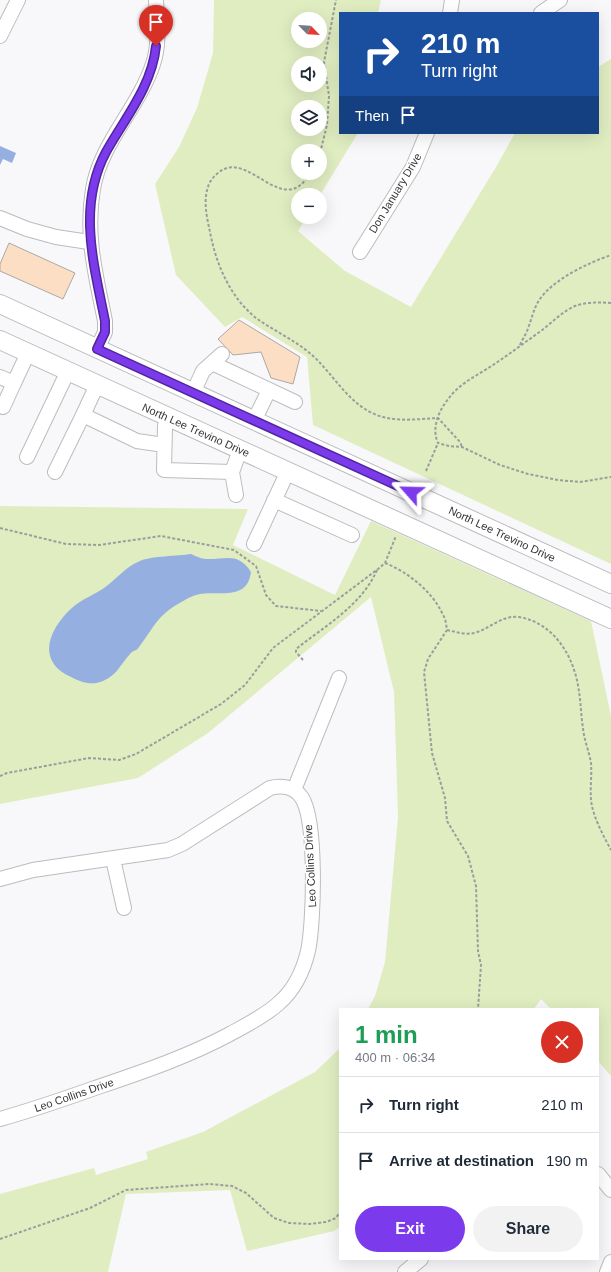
<!DOCTYPE html>
<html lang="en">
<head>
<meta charset="utf-8">
<style>
	:root { --surface:#fff; --page:#f2f2f3; --text:#1f2937; --muted:#747a83; --line:#e0e1e3; --accent:#7c3aed }
	body { margin:0; font-family:Arial,sans-serif; background:var(--page); color:var(--text); height:100vh; display:flex; flex-direction:column; font-size:15px; white-space:nowrap }
	* { box-sizing:border-box; margin:0 }
	p { font-size:13px; color:var(--muted) }
	.icon { flex:none; width:22px; height:22px; fill:none; stroke:currentColor; stroke-width:2; stroke-linecap:round; stroke-linejoin:round }
	.map { position:relative; flex:1; overflow:hidden }
	.panel { position:absolute; left:339px; top:1008px; width:260px; height:252px; display:flex; flex-direction:column; background:var(--surface); border-radius:0px; box-shadow:0 4px 16px #0002 }
	.panel>* { flex:none }
	.top-card { position:absolute; left:339px; top:12px; width:260px; height:122px; border-radius:0px; box-shadow:0 4px 16px #0002; background:#1a4fa0; color:#fff; overflow:hidden }
	.needle { width:26px; rotate:115deg }
	.fabs { position:absolute; left:291px; top:12px; display:grid; gap:8px }
	.fabs a { display:grid; place-items:center; width:36px; height:36px; border-radius:50%; background:var(--surface); box-shadow:0 4px 16px #0002; font-size:20px }
	.pin { position:absolute; display:grid; place-items:center; width:34px; height:34px; color:#fff; margin:-41px -17px; border-radius:50% 50% 50% 0; rotate:-45deg; box-shadow:0 0 4px #0007 }
	.pin .icon { rotate:45deg }
	.me { position:absolute; width:44px; margin:-22px; rotate:295deg; stroke-linejoin:round; filter:drop-shadow(0 0 3px #0008) }
	.turn { display:flex; align-items:center; gap:14px; height:84px; padding:0 16px; font-size:18px }
	.turn .icon { width:52px; height:52px; stroke-width:2.5 }
	.turn b { display:block; font-size:28px; line-height:34px }
	.then { display:flex; align-items:center; height:38px; padding:0 16px; background:#0003; gap:8px; font-size:15px }
	.round { display:grid; place-items:center; flex:none; width:42px; height:42px; border-radius:21px; background:var(--page) }
	.summary { display:flex; align-items:center; justify-content:space-between; height:68px; padding:0 16px }
	h1 { font-size:24px; font-weight:800; line-height:30px; color:#1e9e55 }
	.button { display:flex; gap:8px; margin-top:auto; padding:8px 16px }
	.button a { flex:1; height:46px; border-radius:24px; background:var(--accent); color:#fff; font-size:16px; font-weight:800; line-height:46px; text-align:center }
	.button a+a { background:var(--page); color:var(--text) }
	ul { padding:0; list-style:none }
	li { display:flex; align-items:center; gap:12px; height:56px; padding:0 16px; border-top:1px solid var(--line) }
	li div { flex:1 }
	li b { display:block; font-size:15px }
	li em { font-style:normal }
	.map>svg:first-child { display:block }
</style>
</head>
<body>
<div class="map">
<svg width="611" height="1272" viewBox="0 0 611 1272">
	<rect width="100%" height="100%" fill="#f8f8fb"/>
	<path fill="#e0edc1" fill-rule="evenodd" d="M214,0H381L378,13H340V133H358L320,195H298V217H307L298,231L345,271L411,307L496,167L515,133H598V67L611,59V564L313,425L307,357L242,317L225,327L176,275L155,184L179,147L197,108L213,53ZM298,19H320V41H298ZM298,63H320V85H298ZM298,107H320V129H298ZM298,151H320V173H298Z
		M0,506L248,509L233,545L335,595L371,521L591,621L611,716V1076L598,1061V1009H551L541,999L534,1009H368L375,996L385,962L398,817L394,692L371,597L208,733L138,778L0,804Z
		M340,1048V1227L334,1231L247,1251L230,1190L126,1194L108,1272H0V1194L94,1168L96,1175L148,1159L146,1152L203,1132L315,1072Z"/>
	<path fill="#95afe1" d="M0,146L16,153L12,163L3,159L0,165Z
		M191,554C196,556 201,559 206,559C224,560 238,551 251,572C247,603 216,589 196,595C192,596 188,598 185,600C157,615 157,623 139,647C137,651 133,650 130,654C121,664 116,676 103,681C91,686 81,682 71,677C35,661 49,628 73,607C82,599 94,595 104,588C117,579 125,567 140,561C151,556 178,556 191,554Z"/>
	<path fill="#fbdec4" stroke="#aba8a6" d="M9,243L75,273L63,299L0,271V264Z
		M239,320L300,357L293,384L271,378L261,352L233,355L218,339Z"/>
	<g fill="none" stroke-linecap="round" stroke-linejoin="round">
		<defs>
			<path id="minor" d="M450,13L452,0
				M541,13L560,0
				M0,36L18,0
				M0,218L27,229L56,237L89,242
				M360,252L413,167L427,133
				M97,349L105,332V321C96,276 85,236 93,189C100,144 139,107 153,64C160,44 157,20 156,0
				M212,363L295,402
				M0,377L14,383L28,353
				M193,393L203,371L222,354
				M3,407L14,383
				M83,415L97,385
				M168,417L165,426L164,470L232,472L236,495
				M254,421L269,390
				M27,457L68,371
				M55,472L83,415L137,441L164,445
				M232,472L240,450
				M274,500L352,535
				M254,544L288,471
				M294,790L339,678
				M113,859L124,908
				M0,879L33,870L168,850L182,844L270,788C282,785 295,787 302,798C317,822 314,923 308,951C303,972 294,990 279,1003C265,1016 246,1025 230,1034C187,1057 142,1072 95,1088C64,1099 32,1110 0,1119
				M598,1174L611,1190
				M405,1272L421,1259
				M607,1272L611,1262"/>
			<path id="major" d="M0,304L611,584
				M0,340L611,619"/>
		</defs>
		<use href="#minor" stroke="#bcbcbf" stroke-width="16"/>
		<use href="#major" stroke="#bcbcbf" stroke-width="20"/>
		<path stroke="#9c9c9e" stroke-width="2" stroke-dasharray="3 2" stroke-linecap="butt" d="M320,153L327,125L329,96L324,62L336,0
			M310,173C283,221 248,147 218,173C214,176 209,182 208,187C203,201 207,218 210,232C216,264 230,297 256,318C274,331 295,340 312,355C333,374 346,400 372,413C393,423 416,419 438,418L460,442L462,447
			M611,303C599,302 587,302 575,306C561,312 550,325 538,333C523,344 508,355 493,365C478,375 460,383 449,398C439,410 431,428 438,443L449,446L462,447L500,465L528,474L558,480L580,482L611,477
			M520,345C522,340 525,336 527,331C531,321 533,311 538,302C551,280 588,263 611,255
			M426,471L438,443
			M0,528L66,544L99,545L161,536L234,550L256,566L266,595L276,606L321,611
			M385,563C408,572 433,592 443,615C446,619 446,625 447,630L428,659L424,672L432,753L445,798L447,821L468,856L476,886L478,951L481,965L478,1009
			M447,630C456,632 465,635 474,633C490,629 501,615 519,617C555,623 575,658 579,692C581,704 581,716 583,728C584,740 589,751 591,763C592,775 590,788 591,800C593,817 603,835 611,850
			M303,660L296,652V649C325,626 362,605 377,570
			M0,776L7,773L89,758L119,760L136,754L221,704L245,685L273,648L378,569L385,563L396,536
			M0,1239L90,1208L126,1190L209,1184L232,1186L246,1193L274,1218L289,1223L309,1224L326,1222L336,1218L340,1212"/>
		<use href="#minor" stroke="#fff" stroke-width="14"/>
		<use href="#major" stroke="#fff" stroke-width="18"/>
	</g>
	<g fill="none" stroke-linecap="round" stroke-linejoin="round">
		<defs>
			<path id="route" d="M156,46C152,86 125,118 106,152C77,206 94,265 105,321V332L97,349L411,492"/>
		</defs>
		<use href="#route" stroke="#51269a" stroke-width="10"/>
		<use href="#route" stroke="#7c3aed" stroke-width="7"/>
	</g>
	<g text-anchor="middle" stroke-width="3.5" stroke-linejoin="round" paint-order="stroke">
		<g font-size="11" fill="#353536" stroke="#fff">
			<text transform="translate(395 193) rotate(-59)" y="4">Don January Drive</text>
			<text transform="translate(196 430) rotate(24)" y="4">North Lee Trevino Drive</text>
			<text transform="translate(502 534) rotate(25)" y="4">North Lee Trevino Drive</text>
			<text transform="translate(310 866) rotate(-93)" y="4">Leo Collins Drive</text>
			<text transform="translate(74 1095) rotate(-19)" y="4">Leo Collins Drive</text>
		</g>
	</g>
</svg>
<div class="fabs">
<a><svg class="needle" viewBox="-14 -14 28 28"><path d="M0-13l5 13h-10z" fill="#e53935"/><path d="M0 13l5-13h-10z" fill="#747a83"/></svg></a>
<a><svg class="icon" aria-label="sound" viewBox="0 0 24 24"><path d="M4 9h4l5-4v14l-5-4H4zM17 9q2 3 0 6"/></svg></a>
<a><svg class="icon" aria-label="layers" viewBox="0 0 24 24"><path d="M12 4l9 5-9 5-9-5zM3 14l9 5 9-5"/></svg></a>
<a>+</a>
<a>−</a>
</div>
<div class="pin" style="left:156px;top:46px;background:#d93025"><svg class="icon" aria-label="arrive" viewBox="0 0 24 24"><path d="M6 21V4h12l-3 4 3 4H6"/></svg></div>
<svg class="me" style="left:411px;top:492px" viewBox="-20 -20 40 40"><path d="M0-17L14 15 0 8-14 15z" fill="#7c3aed" stroke="#fff" stroke-width="4"/></svg>
<div class="top-card">
<div class="turn"><svg class="icon" aria-label="right" viewBox="0 0 24 24"><path d="M7 20v-9h11M14 6l5 5-5 5"/></svg><div><b>210 m</b>Turn right</div></div>
<div class="then">Then<svg class="icon" aria-label="arrive" viewBox="0 0 24 24"><path d="M6 21V4h12l-3 4 3 4H6"/></svg></div>
</div>
<section class="panel">
<div class="summary"><div><h1>1 min</h1><p>400 m · 06:34</p></div><a class="round" style="background:#d93025;color:#fff"><svg class="icon" aria-label="close" viewBox="0 0 24 24"><path d="M6 6l12 12M18 6L6 18"/></svg></a></div>
<ul>
<li><svg class="icon" aria-label="right" viewBox="0 0 24 24"><path d="M7 20v-9h11M14 6l5 5-5 5"/></svg><div><b>Turn right</b></div><em>210 m</em></li>
<li><svg class="icon" aria-label="arrive" viewBox="0 0 24 24"><path d="M6 21V4h12l-3 4 3 4H6"/></svg><div><b>Arrive at destination</b></div><em>190 m</em></li>
</ul>
<div class="button"><a>Exit</a><a>Share</a></div>
</section>
</div>
</body>
</html>
